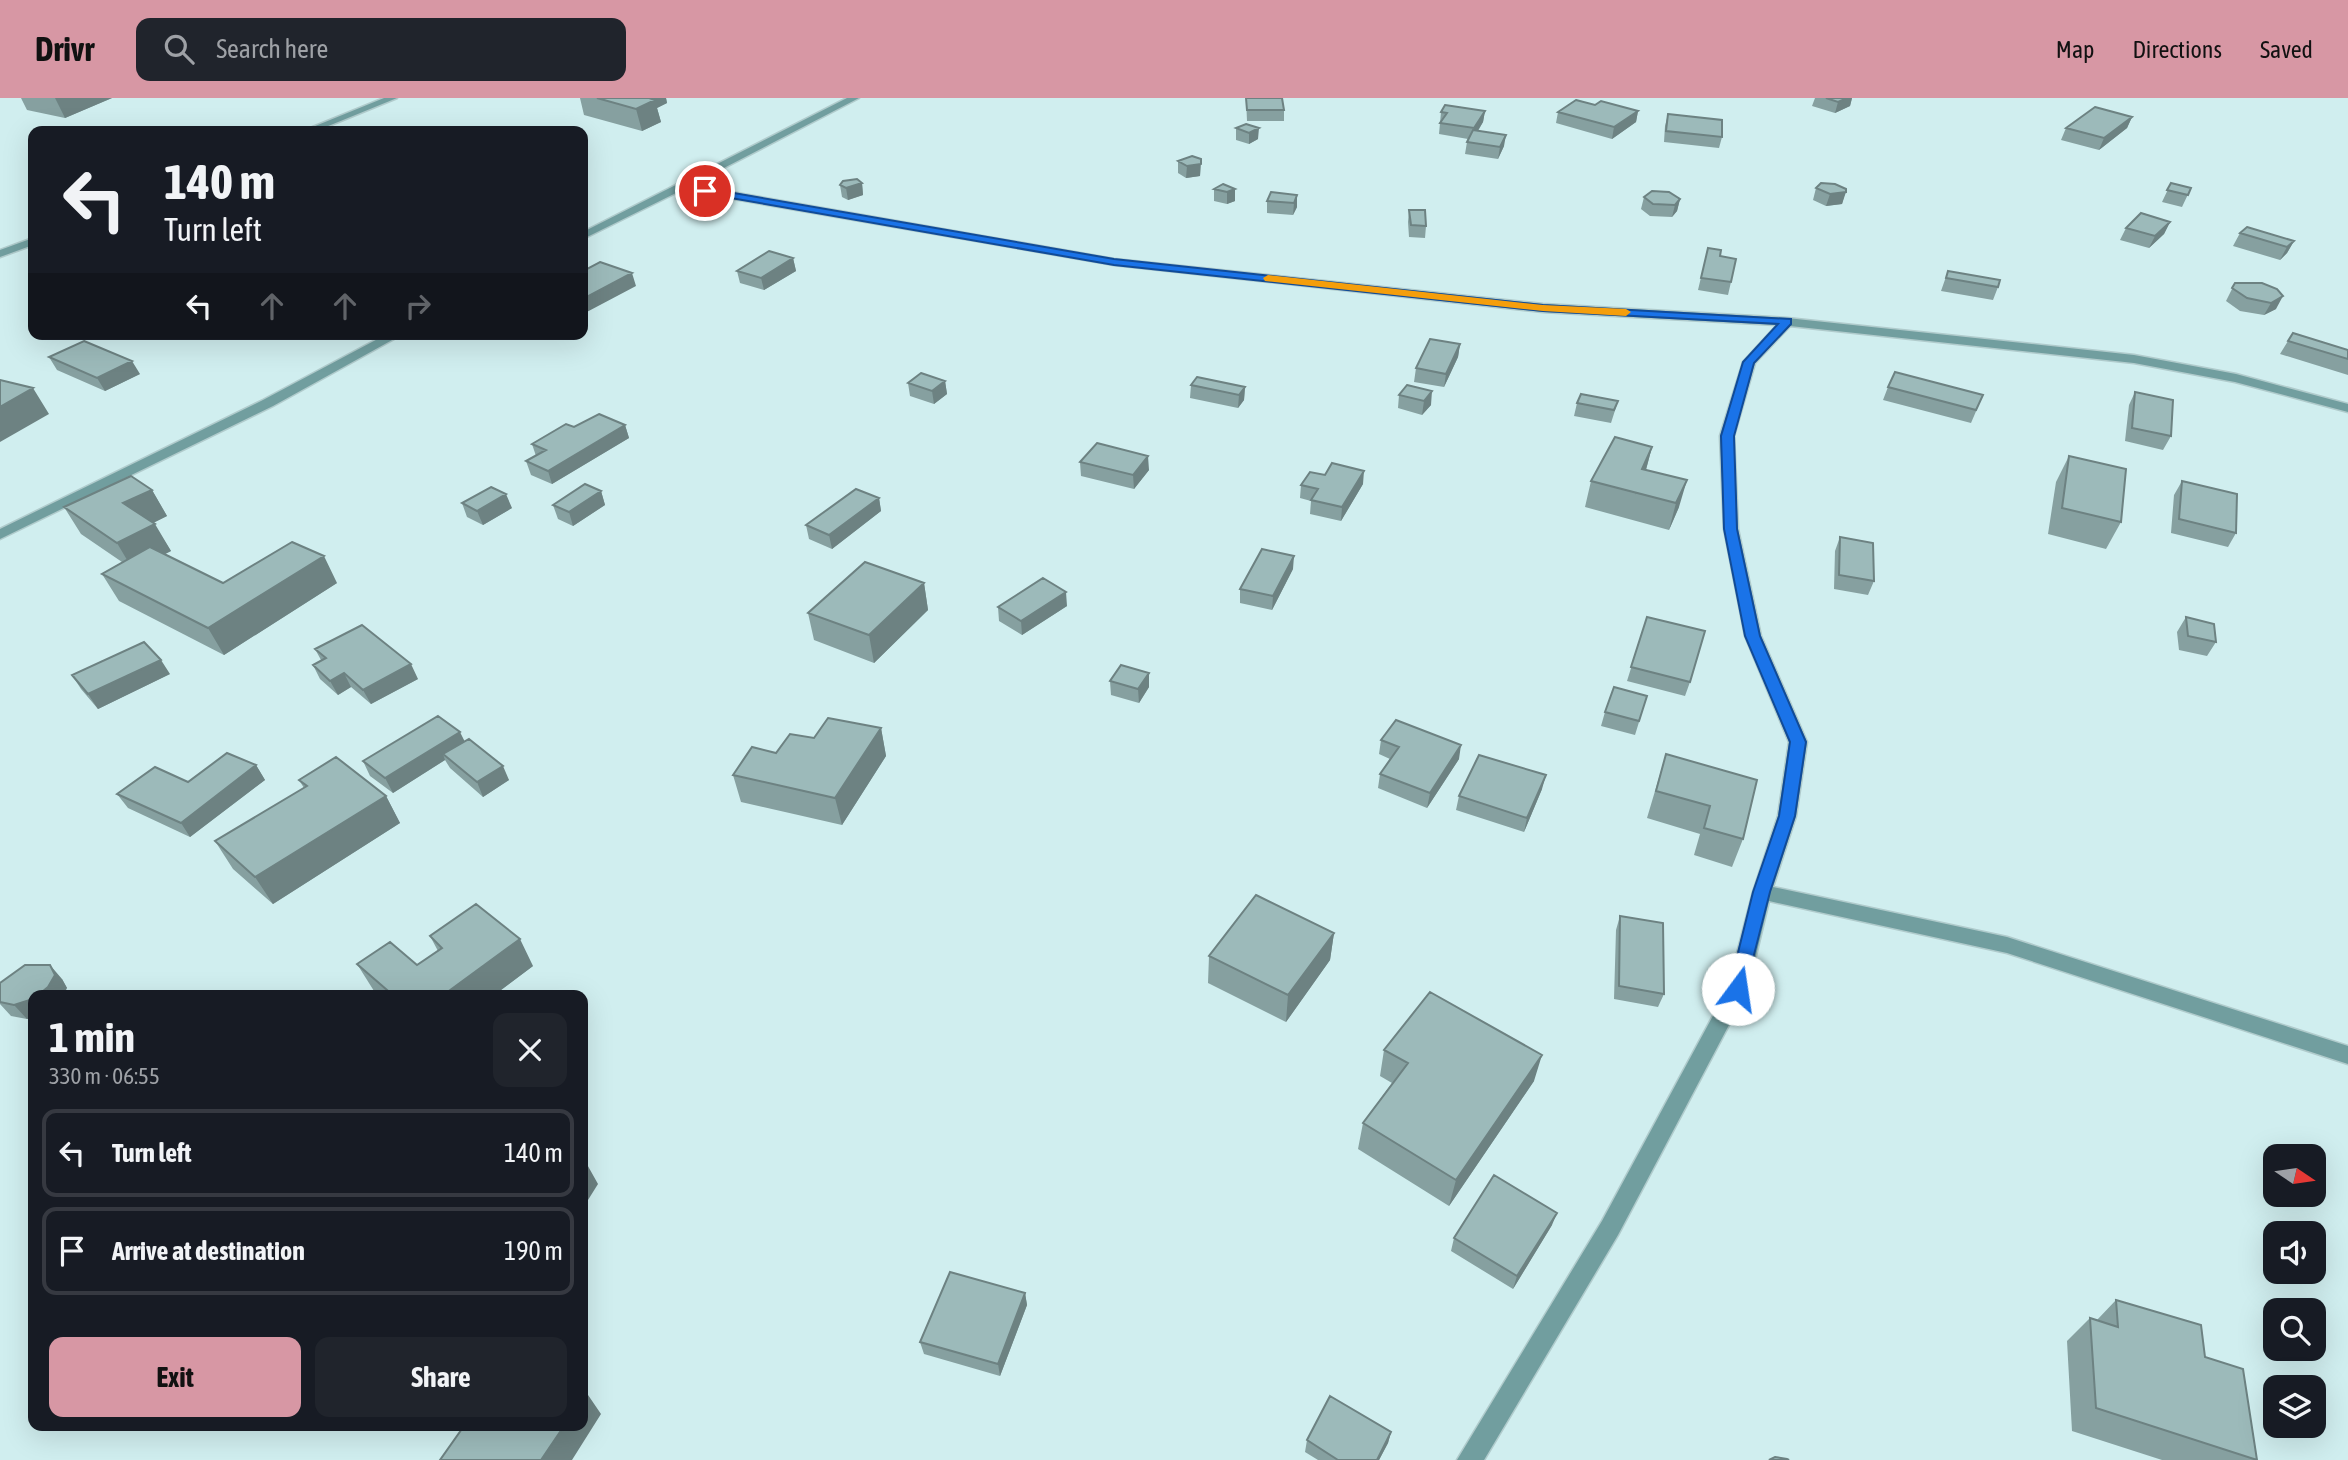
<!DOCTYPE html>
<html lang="en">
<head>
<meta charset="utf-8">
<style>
	:root { --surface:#171b24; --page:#20242c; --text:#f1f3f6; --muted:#9ea1a6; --line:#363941; --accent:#d797a4 }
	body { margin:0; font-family:"Asap Condensed",sans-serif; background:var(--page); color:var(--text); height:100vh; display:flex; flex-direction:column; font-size:26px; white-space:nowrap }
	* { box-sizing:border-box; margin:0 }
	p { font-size:23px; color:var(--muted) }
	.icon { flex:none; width:38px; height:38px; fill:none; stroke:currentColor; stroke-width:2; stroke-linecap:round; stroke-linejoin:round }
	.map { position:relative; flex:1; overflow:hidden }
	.drawer { position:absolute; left:28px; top:892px; width:560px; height:441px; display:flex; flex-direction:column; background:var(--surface); border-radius:14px; box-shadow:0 7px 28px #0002 }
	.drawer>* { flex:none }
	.banner { position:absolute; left:28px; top:28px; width:560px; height:214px; border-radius:14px; box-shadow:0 7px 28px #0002; background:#171b24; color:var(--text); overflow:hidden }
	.needle { width:46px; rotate:103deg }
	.buttons { position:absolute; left:2263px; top:1046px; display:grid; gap:14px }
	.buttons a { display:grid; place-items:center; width:63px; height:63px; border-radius:14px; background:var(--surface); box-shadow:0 7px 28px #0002; font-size:35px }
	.pin { position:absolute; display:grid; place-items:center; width:60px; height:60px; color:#fff; margin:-30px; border:4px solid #fff; border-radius:50%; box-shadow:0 2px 7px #0007 }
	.me { position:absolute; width:77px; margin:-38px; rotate:14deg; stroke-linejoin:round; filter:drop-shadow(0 0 5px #0008) }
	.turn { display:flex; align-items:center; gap:24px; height:147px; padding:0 21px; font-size:32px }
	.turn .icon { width:91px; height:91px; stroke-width:2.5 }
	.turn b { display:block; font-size:49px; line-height:60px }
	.lanes { display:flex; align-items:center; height:66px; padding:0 21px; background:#0003; justify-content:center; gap:35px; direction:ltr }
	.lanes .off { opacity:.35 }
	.round { display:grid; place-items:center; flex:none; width:74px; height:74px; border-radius:14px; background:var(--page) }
	.head { display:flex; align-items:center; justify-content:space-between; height:119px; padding:0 21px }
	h1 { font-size:42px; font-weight:700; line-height:52px }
	.cta { display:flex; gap:14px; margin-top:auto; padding:14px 21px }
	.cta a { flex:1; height:80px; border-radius:14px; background:var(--accent); color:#111; font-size:28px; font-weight:700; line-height:80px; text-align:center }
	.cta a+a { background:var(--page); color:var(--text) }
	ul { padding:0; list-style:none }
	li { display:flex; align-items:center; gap:21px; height:88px; margin:0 14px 10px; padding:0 7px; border:4px solid var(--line); border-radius:14px }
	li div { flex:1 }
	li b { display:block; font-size:26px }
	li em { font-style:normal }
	header { display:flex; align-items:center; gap:42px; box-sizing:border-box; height:98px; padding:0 35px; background:var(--accent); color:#111 }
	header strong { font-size:33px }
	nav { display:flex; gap:38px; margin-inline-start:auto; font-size:24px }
	.search { width:490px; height:63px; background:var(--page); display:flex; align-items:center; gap:18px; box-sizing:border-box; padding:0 24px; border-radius:14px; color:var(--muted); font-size:26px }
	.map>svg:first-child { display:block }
</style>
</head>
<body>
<header>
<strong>Drivr</strong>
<div class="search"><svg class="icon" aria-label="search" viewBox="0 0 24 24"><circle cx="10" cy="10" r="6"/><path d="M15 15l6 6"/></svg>Search here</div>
<nav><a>Map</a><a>Directions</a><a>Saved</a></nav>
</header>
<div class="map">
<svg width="2348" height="1362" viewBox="0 0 2348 1362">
	<rect width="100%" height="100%" fill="#d0eeef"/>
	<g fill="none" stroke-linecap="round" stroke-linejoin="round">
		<defs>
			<path id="street" d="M384,0H397L316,33H303Z
				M847,0H859L691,87L1114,161L1543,206L1787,220L2134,257L2236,276L2348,306V314L2235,284L2134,265L1790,228L1755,265L1734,338L1738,431L1761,538L1807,644L1796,718L1773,789L2007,839L2348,948V966L2007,855L1769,803L1748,891L1618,1137L1484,1362H1457L1602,1123L1728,890L1753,794L1778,718L1789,644L1745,538L1724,431L1720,338L1743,264L1777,227L1543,214L1114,167L682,92L583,141V134Z
				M33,140V147L0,159V152Z
				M387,236H403L273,308L0,441V431L263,302Z"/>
		</defs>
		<use href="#street" stroke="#b0cbcc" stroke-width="3"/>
		<use href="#street" fill="#719e9f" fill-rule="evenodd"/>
	</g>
	<path fill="#86a0a0" d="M21,0H112L65,20L27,12Z
		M580,0H666L667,5L657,10L661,24L642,33L584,17Z
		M1246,0L1284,12V23H1247Z
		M1815,0H1852L1850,8L1835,15L1812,8Z
		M1595,7L1638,13L1636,24L1612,41L1556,25L1558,14Z
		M1485,13L1483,24L1478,33L1504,48L1498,61L1465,56L1467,44L1468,41L1439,36L1441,14Z
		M1668,16L1722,39L1719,50L1664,44L1665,28Z
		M2132,19L2127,30L2099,52L2061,42L2066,30Z
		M1246,26L1258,41L1249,46L1236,42V30Z
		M1201,61L1200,78L1186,80L1178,75V63Z
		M862,85L863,97L848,102L842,99L840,87Z
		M2171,85L2191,90L2182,109L2162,104Z
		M1223,86L1235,103L1227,106L1214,103V91Z
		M1816,90L1846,91L1842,106L1826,108L1813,102Z
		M1297,97V109L1293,117L1267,115V103Z
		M1644,99L1680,101L1677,113L1672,119L1650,118L1641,111Z
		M1409,112L1426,128L1425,140L1409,139L1408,124Z
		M2170,124L2164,136L2149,150L2120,142L2126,130Z
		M2240,135L2294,143L2287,155L2280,162L2233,148Z
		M1708,150L1720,158L1731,184L1728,197L1698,192Z
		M793,160L796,173L764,192L740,185L737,173Z
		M1948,173L1998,189L1993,202L1941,193Z
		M2235,185H2262L2276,211L2264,217L2240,213L2226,203Z
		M2288,243L2348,252V277L2280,256Z
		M1460,246L1458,259L1444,289L1414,284L1416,270Z
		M49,259L140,276L105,293L57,272Z
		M945,283L947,296L934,306L910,298L908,285Z
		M1191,287L1245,289L1244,302L1238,310L1190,300Z
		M1407,287L1431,307L1422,317L1398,310L1399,297Z
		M1888,289L1983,297L1971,325L1883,302Z
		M2135,294L2171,338L2163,352L2125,343L2129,307Z
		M1618,303L1611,325L1574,318L1577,305Z
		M625,327L629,340L552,386L531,377L526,363L536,358L532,346L574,329Z
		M1652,349L1646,372L1679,409L1669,432L1585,409L1591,383Z
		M2069,358L2121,424L2106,451L2048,436L2056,384Z
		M1080,364L1149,372L1134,391L1081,378Z
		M2182,383L2236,435L2228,449L2171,435L2174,397Z
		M1363,386L1341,423L1310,416L1311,403L1300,400L1301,387Z
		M152,392L167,418L153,425L171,453L165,456L223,485H337L224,557L119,503L102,476L122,464L81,436L64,409Z
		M601,393L605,407L573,428L558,421L553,407Z
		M879,400L881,413L832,451L809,441L806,427Z
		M462,405L512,410L483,427L467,419Z
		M1840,439L1874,483L1868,497L1834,491L1835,453Z
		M1293,471L1272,512L1240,505V491Z
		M924,485L928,512L874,565L814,542L808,515Z
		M1067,508L1022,537L999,523L998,509Z
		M1647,519L1690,584L1685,598L1627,583Z
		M2186,519L2216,544L2207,558L2179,552L2177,534Z
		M315,551L418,581L371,606L351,589L338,597L320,581L313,567L321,562Z
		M170,576L98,611L81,591L72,577Z
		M1110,583L1149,589L1139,605L1111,597Z
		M1647,598L1635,637L1601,628L1605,614Z
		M881,630L886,658L842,727L741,704L733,677L776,655L814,640Z
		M1381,642L1459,661L1427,710L1378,690L1380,676L1390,661L1379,656Z
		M464,643L509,682L483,699L450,670L445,662L393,695L370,678L363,663Z
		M1666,656L1743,741L1732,769L1694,757L1700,736L1647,720Z
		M256,667L265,682L190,739L128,710L117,696L188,684Z
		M299,682L386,698L400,725L273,806L233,771L215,743L304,690Z
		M1542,691L1524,734L1456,712L1459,698Z
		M1620,818L1664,896L1658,909L1614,901L1616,832Z
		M1334,835L1330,862L1286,924L1208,885L1209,858Z
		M430,838L533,868L493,898H379L374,893L357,866L417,867L438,853Z
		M62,881L67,890L33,898V919L27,921L11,918L0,906V885Z
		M1384,952L1534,983L1449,1108L1358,1051L1363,1025L1392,985L1380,978Z
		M1552,1127L1513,1191L1451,1153L1454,1140Z
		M1025,1195L1027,1207L1000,1278L924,1256L920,1244Z
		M2116,1202L2205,1259L2257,1362H2162L2072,1333L2067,1243L2090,1220L2097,1222Z
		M1391,1334L1388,1345L1379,1362H1318L1305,1354L1307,1342Z"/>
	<path fill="#6d8282" d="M55,0H112L65,20Z
		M635,0H666L667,5L657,10L661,24L642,33L636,11Z
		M1847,0H1852L1850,8L1835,15L1838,4Z
		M1485,13L1483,24L1472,42L1474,30Z
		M1638,13L1636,24L1612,41L1614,29Z
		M2132,19L2127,30L2099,52L2104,40Z
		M1259,30L1258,41L1249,46V35Z
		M1506,37L1504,48L1498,61L1500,49Z
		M1201,61L1200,78L1186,80L1187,68Z
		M862,85L863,97L848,102L846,90Z
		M1235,91V103L1227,106V94Z
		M1846,94L1842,106L1826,108L1830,96Z
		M1297,97V109L1293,117L1294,105Z
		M1680,101L1677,113L1672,119L1675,107Z
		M2170,124L2164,136L2149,150L2155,138Z
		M2294,143L2287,155L2280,162L2287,149Z
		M793,160L796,173L764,192L761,180Z
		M632,175L636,188L583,216V201Z
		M2283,198L2276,211L2264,217L2271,205Z
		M1460,246L1458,259L1444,289L1446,276Z
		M132,263L140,276L105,293L97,280Z
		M945,283L947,296L934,306L932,293Z
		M1245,289L1244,302L1238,310L1239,297Z
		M33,290L49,316L0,344V309Z
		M1432,293L1431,307L1422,317L1424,303Z
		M625,327L629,340L552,386L548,373Z
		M1652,349L1645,375L1635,397L1642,371Z
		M1148,358L1149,372L1134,391L1133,377Z
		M1364,373L1363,386L1341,423L1342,409Z
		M1687,382L1679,409L1669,432L1676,405Z
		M152,392L167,418L139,432L123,405Z
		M601,393L605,407L573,428L569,414Z
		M506,396L512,410L483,427L477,413Z
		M879,400L881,413L832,451L829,437Z
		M155,426L171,453L133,472L117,445Z
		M324,458L337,485L224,557L208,530Z
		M1294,458L1293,471L1272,512L1273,498Z
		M924,485L928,512L874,565L869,537Z
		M1066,494L1067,508L1022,537L1021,523Z
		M161,562L170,576L98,611L88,596Z
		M411,566L418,581L371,606L363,592Z
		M344,575L351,589L338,597L330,583Z
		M1149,575V589L1139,605L1138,591Z
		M881,630L886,658L842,727L835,700Z
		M460,634L467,648L443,656L445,662L393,695L385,680Z
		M1461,647L1459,661L1427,710L1430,695Z
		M256,667L265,682L190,739L181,725Z
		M503,668L509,682L483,699L477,684Z
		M1546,677L1542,691L1524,734L1527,720Z
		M386,698L400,725L273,806L255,779Z
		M1334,835L1330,862L1286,924L1288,897Z
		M520,841L533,868L493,898H442Z
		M50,867L62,881L67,890L63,898H37Z
		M33,901V919L27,921L14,907Z
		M1542,957L1534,983L1449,1108L1456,1082Z
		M584,1061L598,1086L583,1110V1063Z
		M1557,1115L1552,1127L1513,1191L1517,1178Z
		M1025,1195L1027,1207L1000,1278L998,1266Z
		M586,1294L601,1316L572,1362H541L564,1328H583V1299Z
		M1391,1334L1388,1345L1379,1362H1377Z"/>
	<path fill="#9cbaba" stroke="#6d8282" stroke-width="2" d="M597,0H649L655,2L636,11Z
		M1246,0H1282L1284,12H1247Z
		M1826,0H1847L1838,4Z
		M1576,2L1595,7L1601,3L1638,13L1614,29L1558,14Z
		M1445,7L1485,13L1474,30L1440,25L1447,15L1441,14Z
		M2095,9L2132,19L2104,40L2066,30Z
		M1668,16L1722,22V39L1666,33Z
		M1246,26L1259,30L1249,35L1236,30Z
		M1473,32L1506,37L1500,49L1467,44Z
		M1192,58L1201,61V66L1187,68L1178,63Z
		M857,81L862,85L846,90L840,87L843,83Z
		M1821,85L1835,86L1846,91V94L1830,96L1816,90Z
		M2171,85L2191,90L2188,97L2167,92Z
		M1223,86L1235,91L1227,94L1214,91Z
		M1652,93L1669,94L1680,101L1675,107L1653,106L1644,99Z
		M1271,94L1297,97L1294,105L1267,103Z
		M1409,112H1425L1426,128L1411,127Z
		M2141,115L2170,124L2155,138L2126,130Z
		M2247,129L2294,143L2287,149L2240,135Z
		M1708,150L1721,152L1720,158L1736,161L1731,184L1701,180Z
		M769,153L793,160L761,180L737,173Z
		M600,164L632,175L583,201V173Z
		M1948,173L2000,182L1998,189L1946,180Z
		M2235,185H2262L2277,191L2283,198L2271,205L2247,200L2232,190Z
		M2293,235L2348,252V261L2288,243Z
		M1430,241L1460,246L1446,276L1416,270Z
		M84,243L132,263L97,280L49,259Z
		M1895,274L1983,297L1976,312L1888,289Z
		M921,275L945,283L932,293L908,285Z
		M1197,279L1245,289L1239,297L1191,287Z
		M0,282L33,290L0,309Z
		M1407,287L1432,293L1424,303L1399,297Z
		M2135,294L2173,302L2171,338L2132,330Z
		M1581,296L1618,303L1614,312L1577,305Z
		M599,316L625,327L548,373L526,363L546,352L532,346L566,326L574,329Z
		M1615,339L1652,349L1642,371L1687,382L1676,405L1591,383Z
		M1097,345L1148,358L1133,377L1080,364Z
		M2069,358L2126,371L2121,424L2062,410Z
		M1332,365L1364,373L1342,409L1311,402L1318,391L1301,387L1310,374L1325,377Z
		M131,378L152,392L123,405L155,426L117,445L64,409Z
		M2182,383L2237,396L2236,435L2179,421Z
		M585,386L601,393L569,414L553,407Z
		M491,389L506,396L477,413L462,405Z
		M856,391L879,400L829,437L806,427Z
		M1840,439L1873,445L1874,483L1839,477Z
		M292,444L324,458L208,530L102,476L150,449L223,485Z
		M1262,451L1294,458L1273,498L1240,491Z
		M865,464L924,485L869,537L808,515Z
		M1043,480L1066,494L1021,523L998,509Z
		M1647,519L1705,533L1690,584L1631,569Z
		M2186,519L2214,526L2216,544L2188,538Z
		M362,527L411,566L363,592L344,575L330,583L313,567L326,560L315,551Z
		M144,544L161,562L88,596L72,577Z
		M1121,567L1149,575L1138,591L1110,583Z
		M1614,589L1647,598L1639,623L1605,614Z
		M438,618L460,634L385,680L363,663Z
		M828,620L881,630L835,700L733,677L752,649L776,655L790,636L814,640Z
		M1396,622L1461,647L1430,695L1380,676L1399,649L1381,642Z
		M469,641L503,668L477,684L443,656Z
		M227,655L256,667L181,725L117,696L155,669L188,684Z
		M1666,656L1757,682L1743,741L1704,730L1710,708L1656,693Z
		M1479,657L1546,677L1527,720L1459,698Z
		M336,659L386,698L255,779L215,743L307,688L299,682Z
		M1256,797L1334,835L1288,897L1209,858Z
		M476,806L520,841L442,898H394L357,866L390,844L417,867L442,850L430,838Z
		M1620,818L1663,825L1664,896L1619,888Z
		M25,867H50L55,877L48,889L37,898H33V901L14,907L0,904V885Z
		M1430,894L1542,957L1456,1082L1363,1025L1408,965L1384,952Z
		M1494,1077L1557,1115L1517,1178L1454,1140Z
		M950,1174L1025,1195L998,1266L920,1244Z
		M2116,1202L2201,1227L2205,1259L2243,1271L2257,1362L2096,1310L2090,1220L2118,1229Z
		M1330,1298L1391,1334L1377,1362H1338L1307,1342Z
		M464,1328H564L541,1362H440Z
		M1775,1359L1787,1361L1789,1362H1769Z"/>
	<path fill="#1a73e8" stroke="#114b97" stroke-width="2" d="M705,90L1114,161L1543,207L1791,221V226L1754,265L1734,338L1737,431L1760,538L1806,644L1795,718L1770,794L1744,896H1731L1729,891L1753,794L1779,718L1790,644L1745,538L1724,431L1721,338L1743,264L1778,226L1543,213L1114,167L702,95Z"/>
	<path fill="#f59e0b" d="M1268,177L1543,207L1626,211L1631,214L1626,218L1543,213L1265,183L1263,180Z"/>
</svg>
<div class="buttons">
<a><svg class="needle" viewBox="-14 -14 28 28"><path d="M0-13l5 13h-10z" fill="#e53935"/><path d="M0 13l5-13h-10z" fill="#9ea1a6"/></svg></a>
<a><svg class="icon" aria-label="sound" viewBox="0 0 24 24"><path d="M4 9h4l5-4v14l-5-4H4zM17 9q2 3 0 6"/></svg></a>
<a><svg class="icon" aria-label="search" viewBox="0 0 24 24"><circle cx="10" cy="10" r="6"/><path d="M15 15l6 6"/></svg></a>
<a><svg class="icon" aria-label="layers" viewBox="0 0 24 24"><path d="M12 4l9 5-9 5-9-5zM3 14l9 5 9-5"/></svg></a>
</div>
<div class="pin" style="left:705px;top:93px;background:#d93025"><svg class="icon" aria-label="arrive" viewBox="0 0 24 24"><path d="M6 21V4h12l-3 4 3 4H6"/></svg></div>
<svg class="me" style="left:1738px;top:891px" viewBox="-20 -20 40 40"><circle r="19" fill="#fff"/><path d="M0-13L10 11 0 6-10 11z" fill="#1a73e8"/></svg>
<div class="banner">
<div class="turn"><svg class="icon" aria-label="left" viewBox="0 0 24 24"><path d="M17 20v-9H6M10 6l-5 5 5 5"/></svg><div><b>140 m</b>Turn left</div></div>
<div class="lanes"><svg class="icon" aria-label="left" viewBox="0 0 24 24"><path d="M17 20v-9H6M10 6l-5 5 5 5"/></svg><svg class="icon off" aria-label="ahead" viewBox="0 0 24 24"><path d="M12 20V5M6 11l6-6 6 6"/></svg><svg class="icon off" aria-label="ahead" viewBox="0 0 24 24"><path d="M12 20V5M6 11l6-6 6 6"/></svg><svg class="icon off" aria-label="right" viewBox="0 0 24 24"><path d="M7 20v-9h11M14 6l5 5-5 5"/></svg></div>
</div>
<section class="drawer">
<div class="head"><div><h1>1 min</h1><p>330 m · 06:55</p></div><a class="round"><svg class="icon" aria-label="close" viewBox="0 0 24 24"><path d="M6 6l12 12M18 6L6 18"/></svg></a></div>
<ul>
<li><svg class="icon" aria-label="left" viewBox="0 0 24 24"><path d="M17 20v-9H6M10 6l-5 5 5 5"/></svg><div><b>Turn left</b></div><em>140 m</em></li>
<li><svg class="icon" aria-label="arrive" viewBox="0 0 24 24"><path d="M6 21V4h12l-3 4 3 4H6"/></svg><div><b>Arrive at destination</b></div><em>190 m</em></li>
</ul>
<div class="cta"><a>Exit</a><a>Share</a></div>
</section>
</div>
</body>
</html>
